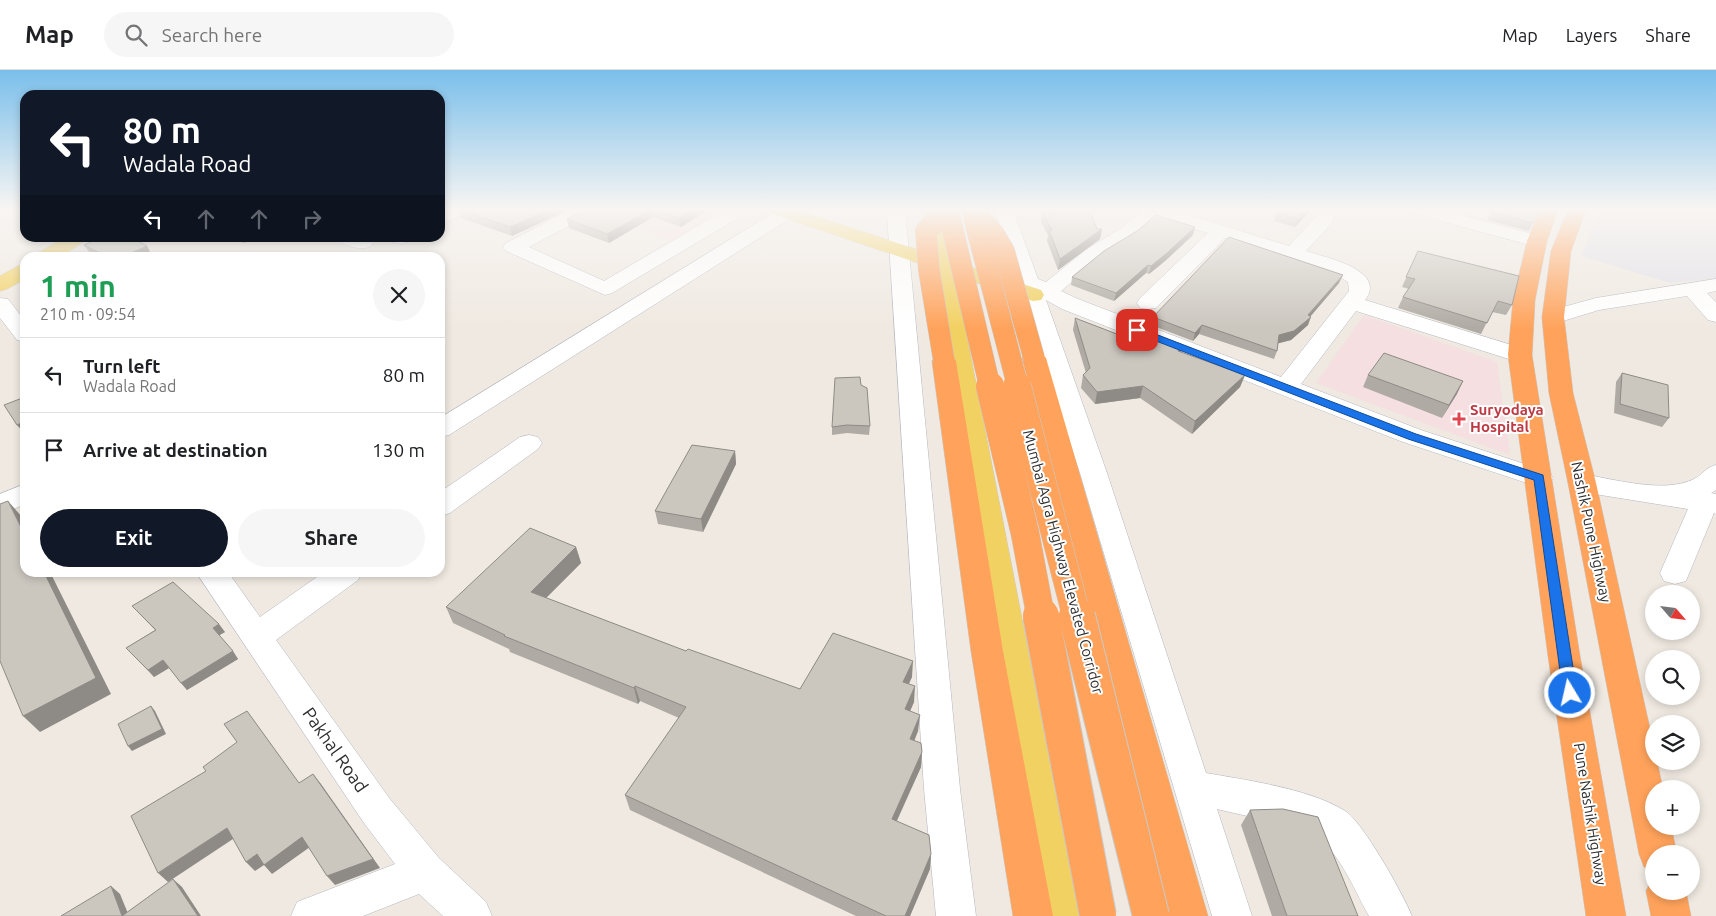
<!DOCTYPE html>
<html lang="en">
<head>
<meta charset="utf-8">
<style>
  :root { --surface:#fff; --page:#f6f6f6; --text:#202124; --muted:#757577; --line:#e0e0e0; --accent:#111827 }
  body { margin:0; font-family:Ubuntu,sans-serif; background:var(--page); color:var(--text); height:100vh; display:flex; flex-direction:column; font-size:19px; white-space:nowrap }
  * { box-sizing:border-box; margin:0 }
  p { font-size:16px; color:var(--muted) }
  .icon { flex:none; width:28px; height:28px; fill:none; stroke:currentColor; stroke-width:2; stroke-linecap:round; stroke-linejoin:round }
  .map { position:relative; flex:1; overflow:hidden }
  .panel { position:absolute; left:20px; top:182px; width:425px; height:325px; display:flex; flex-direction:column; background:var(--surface); border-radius:15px; box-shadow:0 2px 8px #0003 }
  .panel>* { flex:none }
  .top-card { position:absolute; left:20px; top:20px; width:425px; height:152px; border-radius:15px; box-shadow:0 2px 8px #0003; background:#111827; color:#fff; overflow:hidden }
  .needle { width:32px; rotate:118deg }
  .buttons { position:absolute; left:1645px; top:515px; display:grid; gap:10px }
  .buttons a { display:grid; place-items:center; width:55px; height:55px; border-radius:50%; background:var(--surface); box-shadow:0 2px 8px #0003; font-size:25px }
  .pin { position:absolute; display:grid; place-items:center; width:42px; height:42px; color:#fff; margin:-21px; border-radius:10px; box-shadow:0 2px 8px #0006 }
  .me { position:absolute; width:55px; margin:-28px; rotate:351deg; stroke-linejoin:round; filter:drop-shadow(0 0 4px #0008) }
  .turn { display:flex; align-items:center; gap:18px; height:105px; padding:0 20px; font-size:22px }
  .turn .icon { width:65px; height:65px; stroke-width:2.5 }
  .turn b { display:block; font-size:35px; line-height:42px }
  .lanes { display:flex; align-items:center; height:48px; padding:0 20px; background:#0003; justify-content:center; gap:25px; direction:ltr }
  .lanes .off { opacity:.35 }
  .round { display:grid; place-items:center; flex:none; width:52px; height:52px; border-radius:26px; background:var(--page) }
  .headline { display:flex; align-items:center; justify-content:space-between; height:85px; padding:0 20px }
  h1 { font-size:30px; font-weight:600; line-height:38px; color:#1e9e55 }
  .button { display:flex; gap:10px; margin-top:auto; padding:10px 20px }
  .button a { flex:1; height:58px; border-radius:30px; background:var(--accent); color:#fff; font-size:20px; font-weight:600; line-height:58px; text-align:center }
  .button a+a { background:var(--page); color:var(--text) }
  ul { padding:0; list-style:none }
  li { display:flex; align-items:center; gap:15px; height:75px; padding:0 20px; border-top:1px solid var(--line) }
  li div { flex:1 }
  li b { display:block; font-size:19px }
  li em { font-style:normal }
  header { display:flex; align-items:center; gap:30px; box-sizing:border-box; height:70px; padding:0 25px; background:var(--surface); border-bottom:1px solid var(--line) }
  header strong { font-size:24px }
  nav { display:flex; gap:28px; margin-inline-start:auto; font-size:18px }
  .search { width:350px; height:45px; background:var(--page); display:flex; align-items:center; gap:12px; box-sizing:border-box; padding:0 18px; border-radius:28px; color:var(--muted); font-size:19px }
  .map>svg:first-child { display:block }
  .industrial { fill:#e3e1e8 }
  .medical { fill:#f5dfe0 }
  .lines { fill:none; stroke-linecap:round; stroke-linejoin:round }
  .minor-casing { stroke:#b4b7c1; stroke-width:1 }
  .major-casing { stroke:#c9c9c9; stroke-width:1 }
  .highway-casing { stroke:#c9c9c9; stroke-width:1 }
  .minor { fill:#fff; fill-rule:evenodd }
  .major { fill:#f2d163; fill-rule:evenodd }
  .highway { fill:#ffa35c; fill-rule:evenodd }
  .highway-bridge-far2-casing { stroke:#c9c9c9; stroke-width:22; stroke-linecap:butt }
  .highway-bridge-far1-casing { stroke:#c9c9c9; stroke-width:29; stroke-linecap:butt }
  .highway-bridge-casing { stroke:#c9c9c9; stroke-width:38; stroke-linecap:butt }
  .highway-bridge-far2 { stroke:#ffa35c; stroke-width:21 }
  .highway-bridge-far1 { stroke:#ffa35c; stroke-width:28 }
  .highway-bridge { stroke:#ffa35c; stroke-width:36 }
  .wall { fill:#afaba4 }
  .shaded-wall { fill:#8e8b86 }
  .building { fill:#cbc7bf; stroke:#8e8b86 }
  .route { fill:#1a73e8; stroke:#114b97 }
  .health-dot { fill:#e0444e; stroke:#fff; stroke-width:2 }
  .labels { text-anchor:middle; stroke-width:4; stroke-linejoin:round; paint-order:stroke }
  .health-label { font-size:15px; font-weight:bold; fill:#be3a42; stroke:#fff; text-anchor:start }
  .street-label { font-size:15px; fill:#2e2e2e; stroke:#fff }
  .near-street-label { font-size:18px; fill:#2e2e2e; stroke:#fff }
</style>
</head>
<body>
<header>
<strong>Map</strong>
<div class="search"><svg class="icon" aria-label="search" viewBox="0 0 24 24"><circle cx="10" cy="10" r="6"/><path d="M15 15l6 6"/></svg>Search here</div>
<nav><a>Map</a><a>Layers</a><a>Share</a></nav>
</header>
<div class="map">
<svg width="1716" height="846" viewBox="0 0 1716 846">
  <rect width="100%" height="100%" fill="#efe9e1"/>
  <path class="industrial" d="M 1600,140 L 1716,140 L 1716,208 L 1670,213 L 1581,186 Z"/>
  <g class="medical">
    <path d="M 603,140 L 725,140 L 671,171 L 598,142 Z"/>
    <path d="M 1364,245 L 1497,292 L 1510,385 L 1316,313 Z"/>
  </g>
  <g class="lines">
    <g class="minor-casing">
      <g id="minor">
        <path d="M 442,140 L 465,140 L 463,144 L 440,154 L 440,141 Z"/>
        <path d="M 571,140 L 593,140 L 591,144 L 529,177 L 604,211 L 725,140 L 747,140 L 745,144 L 612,223 L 605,225 L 506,181 L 503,177 L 506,173 Z"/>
        <path d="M 778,140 L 795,140 L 796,142 L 794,146 L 449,365 L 440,367 L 440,348 Z"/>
        <path d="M 887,140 L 905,140 L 960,719 L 976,846 L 936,846 L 924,719 Z"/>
        <path d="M 995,140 L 1013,140 L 1038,209 L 1046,212 L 1087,179 L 1120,159 L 1143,140 L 1173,140 L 1289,176 L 1318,145 L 1325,143 L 1332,145 L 1334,149 L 1332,153 L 1306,181 C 1324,187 1388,200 1365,230 L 1528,280 L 1532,285 L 1528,290 L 1520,292 L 1512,290 L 1356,241 L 1301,314 L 1421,360 L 1549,402 L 1553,408 L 1549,414 L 1539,417 L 1403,372 L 1062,239 L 1046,230 L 1107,403 L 1206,703 C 1246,710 1311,719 1345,741 C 1363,752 1403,824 1412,846 L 1369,846 C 1352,816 1338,777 1307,760 L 1217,739 L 1252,846 L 1212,846 L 1080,403 ZM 1156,148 L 1208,163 L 1140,228 L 1137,233 L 1140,238 L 1148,239 L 1156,238 L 1225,168 L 1334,203 L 1348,212 L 1349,221 L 1281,307 L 1078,229 L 1061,221 L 1101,187 L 1134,167 Z"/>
        <path d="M 1414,140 L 1443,140 L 1544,167 L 1547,171 L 1544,175 L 1537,177 L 1416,144 Z"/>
        <path d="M 337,168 L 366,168 L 370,169 L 373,173 L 370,177 C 360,180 343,177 337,168 Z"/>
        <path d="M 389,168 L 411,168 L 408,172 L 401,174 L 392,172 Z"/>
        <path d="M 1716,209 L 1716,221 L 1707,223 L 1716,232 L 1716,252 L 1708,250 L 1687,226 L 1599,240 L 1553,254 L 1545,252 L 1542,247 L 1545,242 L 1596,228 Z"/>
        <path d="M 0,228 L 8,229 L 25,251 L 25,272 L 17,270 L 0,248 Z"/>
        <path d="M 529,365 L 538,367 L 542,373 L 538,379 L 450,443 L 440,446 L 440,422 L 520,367 Z"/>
        <path d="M 1716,395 L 1716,420 L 1711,423 L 1716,424 L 1716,444 L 1714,443 L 1686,511 L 1675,514 L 1664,511 L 1660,503 L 1688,439 L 1582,422 L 1572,419 L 1568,413 L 1572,407 L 1582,404 C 1614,409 1664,424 1694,409 C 1703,405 1704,398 1716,395 Z"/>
        <path d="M 25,414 L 25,434 L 0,445 L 0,424 Z"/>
        <path d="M 196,502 L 228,502 L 260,547 L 324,502 L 362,502 L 358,510 L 276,570 L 390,729 L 439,788 L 486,832 L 492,846 L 443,846 L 419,824 L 363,846 L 291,846 L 297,832 L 395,794 L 364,753 Z"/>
      </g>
    </g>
    <g class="major-casing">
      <g id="major">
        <path d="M 771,140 L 797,140 L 931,184 L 924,140 L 942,140 L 952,191 L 1041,220 L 1044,225 L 1041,230 L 1033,231 L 955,206 L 1080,846 L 1040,846 L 933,198 L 773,144 Z"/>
        <path d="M 63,168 L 86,168 L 83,172 L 59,188 L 34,188 L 37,184 Z"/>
        <path d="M 25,194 L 25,209 L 7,219 L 0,221 L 0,206 L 18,196 Z"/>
      </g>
    </g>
    <g class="highway-casing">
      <g id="highway">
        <path d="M 1540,140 L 1558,140 L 1547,171 L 1535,230 L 1532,285 L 1580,586 L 1626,846 L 1586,846 L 1548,586 L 1508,285 L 1513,230 L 1527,171 Z"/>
        <path d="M 1568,140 L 1586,140 L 1571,181 L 1564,247 L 1573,323 L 1596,413 L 1654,677 L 1654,691 L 1657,691 L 1663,719 L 1654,719 L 1654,756 L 1671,756 L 1677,784 L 1654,784 L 1654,801 L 1644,797 L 1639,784 L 1568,413 L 1549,323 L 1542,247 L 1551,181 Z"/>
        <path d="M 1034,281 L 1042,283 L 1046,288 L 1208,846 L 1168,846 L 1022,288 L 1026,283 Z"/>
        <path d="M 944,284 L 952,286 L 956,291 L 1003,581 L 1053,846 L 1013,846 L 971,581 L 932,291 L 936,286 Z"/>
        <path d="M 1654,806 L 1654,821 L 1686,821 L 1691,846 L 1651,846 L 1646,821 Z"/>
      </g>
    </g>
    <use href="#minor" class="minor"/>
    <use href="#major" class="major"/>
    <use href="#highway" class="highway"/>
    <g class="highway-bridge-far2-casing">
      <g id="highway-bridge-far2">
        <path d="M 948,140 L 990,317"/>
        <path d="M 972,140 L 1018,317"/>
        <path d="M 977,145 L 994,164 L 1004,181 L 1034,288"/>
        <path d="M 944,291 L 929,200 L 926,161 L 947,140"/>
      </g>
    </g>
    <g class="highway-bridge-far1-casing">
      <g id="highway-bridge-far1">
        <path d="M 990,316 L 1025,463 L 1041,548"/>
        <path d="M 1017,316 L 1077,548"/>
      </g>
    </g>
    <g class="highway-bridge-casing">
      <g id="highway-bridge">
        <path d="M 1041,546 L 1098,846"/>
        <path d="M 1077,546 L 1151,846"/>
      </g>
    </g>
    <use href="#highway-bridge-far2" class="highway-bridge-far2"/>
    <use href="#highway-bridge-far1" class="highway-bridge-far1"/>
    <use href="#highway-bridge" class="highway-bridge"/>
  </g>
  <g class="wall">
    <path d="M 459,140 L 568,140 L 512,166 L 461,148 Z"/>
    <path d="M 584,140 L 708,140 L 681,157 L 653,147 L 609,173 L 569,158 L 567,149 Z"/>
    <path d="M 1046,140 L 1083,140 L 1097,159 L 1102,159 L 1100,169 L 1058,200 L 1047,171 L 1048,165 L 1041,152 L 1042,142 L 1047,142 Z"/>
    <path d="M 1311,140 L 1295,157 L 1274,151 L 1276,143 Z"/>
    <path d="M 1492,140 L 1533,153 L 1529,161 L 1487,150 Z"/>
    <path d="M 1193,165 L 1165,191 L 1149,204 L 1146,203 L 1114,231 L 1071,215 L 1072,207 Z"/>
    <path d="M 233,168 L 257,168 L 244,173 Z"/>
    <path d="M 84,175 L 147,176 L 151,184 L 143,188 L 99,188 L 89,182 Z"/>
    <path d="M 1418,181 L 1512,235 L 1506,245 L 1492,242 L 1481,264 L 1398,238 L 1403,227 L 1409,219 L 1402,217 Z"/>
    <path d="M 1339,213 L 1310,247 L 1308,255 L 1291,270 L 1278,273 L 1277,281 L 1274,289 L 1199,264 L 1193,271 L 1151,255 L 1153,247 Z"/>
    <path d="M 1075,248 L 1122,266 L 1183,275 L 1181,282 L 1245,305 L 1240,317 L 1192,364 L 1140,328 L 1095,334 L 1081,318 L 1083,305 L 1086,303 L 1073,260 Z"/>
    <path d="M 1622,303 L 1669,348 L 1662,357 L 1614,343 L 1616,312 Z"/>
    <path d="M 1368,305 L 1463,311 L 1442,348 L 1363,317 Z"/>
    <path d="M 861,315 L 870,356 L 869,365 L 847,363 L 832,365 L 832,357 Z"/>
    <path d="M 735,381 L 736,394 L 703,462 L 658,454 L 655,441 Z"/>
    <path d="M 576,477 L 581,493 L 546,528 L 686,581 L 800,619 L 912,607 L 909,614 L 914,632 L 910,641 L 918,661 L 914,671 L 922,682 L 921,697 L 897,751 L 931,784 L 930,799 L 910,846 L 856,846 L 630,740 L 625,725 L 679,648 L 640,631 L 638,634 L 510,582 L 509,579 L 453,553 L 446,537 Z"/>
    <path d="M 132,536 L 225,562 L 219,565 L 238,589 L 187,620 L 169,598 L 154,607 L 126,578 L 155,560 Z"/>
    <path d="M 1250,740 L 1358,846 L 1272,846 L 1241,755 Z"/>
  </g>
  <g class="shaded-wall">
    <path d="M 547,140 L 568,140 L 512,166 L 510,157 Z"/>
    <path d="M 650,140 L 652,140 L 653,147 L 609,173 L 607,164 Z"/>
    <path d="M 693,140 L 708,140 L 681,157 L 679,148 Z"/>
    <path d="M 1306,140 L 1311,140 L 1295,157 L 1298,149 Z"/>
    <path d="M 1195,157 L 1193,165 L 1165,191 L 1149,204 L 1151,196 Z"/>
    <path d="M 1102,159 L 1100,169 L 1058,200 L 1060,189 Z"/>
    <path d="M 241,168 L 257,168 L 244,173 Z"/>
    <path d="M 147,176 L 151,184 L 143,188 L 120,188 Z"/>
    <path d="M 1148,195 L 1146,203 L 1114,231 L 1116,223 Z"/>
    <path d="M 1343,205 L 1339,213 L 1308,249 L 1311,247 L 1308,255 L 1291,270 L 1276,274 L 1279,265 L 1308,245 Z"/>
    <path d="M 1202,255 L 1199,264 L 1193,271 L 1195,263 Z"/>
    <path d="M 1183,275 L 1180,287 L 1178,281 Z"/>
    <path d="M 1245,305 L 1240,317 L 1192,364 L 1195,351 Z"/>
    <path d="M 1463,311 L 1457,324 L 1442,348 L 1449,335 Z"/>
    <path d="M 1143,316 L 1140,328 L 1095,334 L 1097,322 Z"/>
    <path d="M 25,351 L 25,363 L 24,363 L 17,355 Z"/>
    <path d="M 735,381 L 736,394 L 703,462 L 701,449 Z"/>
    <path d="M 8,431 L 22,447 L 25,453 L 25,465 Z"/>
    <path d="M 576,477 L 581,493 L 536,538 L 531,522 Z"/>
    <path d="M 44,502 L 50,502 L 111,624 L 40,662 L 23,646 Z"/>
    <path d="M 219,554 L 225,562 L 218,566 L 213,558 Z"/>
    <path d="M 233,581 L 238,589 L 187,620 L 181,613 Z"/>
    <path d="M 163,590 L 169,598 L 154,607 L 148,600 Z"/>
    <path d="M 913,591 L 912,607 L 902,627 L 903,612 Z"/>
    <path d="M 635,616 L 640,631 L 638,634 L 634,618 Z"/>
    <path d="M 915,616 L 914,632 L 904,655 L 905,639 Z"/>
    <path d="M 151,636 L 155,641 L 166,664 L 132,681 L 128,676 Z"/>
    <path d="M 247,641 L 254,651 L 306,723 L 299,713 Z"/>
    <path d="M 920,645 L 918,661 L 909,684 L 910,669 Z"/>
    <path d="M 922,682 L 921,697 L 891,763 L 892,749 Z"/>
    <path d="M 313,704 L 321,714 L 380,798 L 335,815 L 327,806 Z"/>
    <path d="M 227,758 L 236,767 L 168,812 L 158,803 Z"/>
    <path d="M 302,767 L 310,777 L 272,804 L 264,795 L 255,801 L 246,792 L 257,784 Z"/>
    <path d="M 931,784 L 930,799 L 910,846 L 905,846 Z"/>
    <path d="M 173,809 L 182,817 L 201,846 L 198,846 Z"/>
    <path d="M 111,816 L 120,824 L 129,846 L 122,846 Z"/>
  </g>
  <g class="building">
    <path d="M 461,140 L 547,140 L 510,157 Z"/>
    <path d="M 584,140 L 650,140 L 607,164 L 567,149 Z"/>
    <path d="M 655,140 L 693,140 L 679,148 Z"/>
    <path d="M 1051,140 L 1083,140 L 1084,141 L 1090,141 L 1097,159 L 1102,159 L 1060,189 L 1049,160 L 1052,160 L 1042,142 L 1051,142 Z"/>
    <path d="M 1279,140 L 1306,140 L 1298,149 L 1276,143 Z"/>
    <path d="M 1492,140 L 1539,140 L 1533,153 L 1491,142 Z"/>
    <path d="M 1156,145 L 1195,157 L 1167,183 L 1151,196 L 1148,195 L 1116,223 L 1072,207 L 1104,181 L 1137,161 Z"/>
    <path d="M 1229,167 L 1343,205 L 1308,245 L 1311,247 L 1294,261 L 1279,265 L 1277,281 L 1202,255 L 1195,263 L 1153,247 Z"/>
    <path d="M 100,168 L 132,168 L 147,176 L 120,188 L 109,188 L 84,175 Z"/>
    <path d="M 1418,181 L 1519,206 L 1512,235 L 1498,231 L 1487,253 L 1403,227 L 1415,209 L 1406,207 Z"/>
    <path d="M 1075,248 L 1122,266 L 1130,257 L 1138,260 L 1139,258 L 1183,275 L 1178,281 L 1245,305 L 1195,351 L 1143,316 L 1097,322 L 1083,305 L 1090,298 Z"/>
    <path d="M 1384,283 L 1463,311 L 1449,335 L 1368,305 Z"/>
    <path d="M 1622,303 L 1668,315 L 1669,348 L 1620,334 Z"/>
    <path d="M 860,307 L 861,315 L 867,318 L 870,356 L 847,355 L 832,357 L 835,308 Z"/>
    <path d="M 25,327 L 25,351 L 17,355 L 4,335 Z"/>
    <path d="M 692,375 L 735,381 L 701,449 L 655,441 Z"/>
    <path d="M 8,431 L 25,465 L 25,502 L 44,502 L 96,608 L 23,646 L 0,591 L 0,434 Z"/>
    <path d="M 530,458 L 576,477 L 531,522 L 686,581 L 688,579 L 800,619 L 833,563 L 913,591 L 903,612 L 915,616 L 905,639 L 920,645 L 910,669 L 921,673 L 922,682 L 892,749 L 929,765 L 931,784 L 905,846 L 886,846 L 625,725 L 686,637 L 635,616 L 634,618 L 504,566 L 505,565 L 446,537 Z"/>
    <path d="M 173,512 L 219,554 L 213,558 L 233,581 L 181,613 L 163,590 L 148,600 L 126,578 L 156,560 L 132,536 Z"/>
    <path d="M 151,636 L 162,659 L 128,676 L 118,654 Z"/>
    <path d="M 247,641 L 299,713 L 313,704 L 373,789 L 327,806 L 302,767 L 264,795 L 257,784 L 246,792 L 227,758 L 158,803 L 131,746 L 206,701 L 203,697 L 237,672 L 224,654 Z"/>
    <path d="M 1283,739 L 1318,747 L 1358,846 L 1287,846 L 1250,740 Z"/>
    <path d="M 173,809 L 198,846 L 61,846 L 111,816 L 122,846 Z"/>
  </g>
  <linearGradient id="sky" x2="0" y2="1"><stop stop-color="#7abfeb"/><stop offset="0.54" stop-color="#f8f5f2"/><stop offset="1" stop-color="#f8f5f2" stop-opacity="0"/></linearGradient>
  <rect width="1716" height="258" fill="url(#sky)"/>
  <path class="route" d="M 1137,257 L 1416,364 L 1543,405 L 1577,623 L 1575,627 L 1570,629 L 1565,627 L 1563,623 L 1534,410 L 1408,369 L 1133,262 L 1132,260 Z"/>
  <path class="health-dot" d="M1456.5 341.5h5v5h5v5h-5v5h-5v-5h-5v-5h5z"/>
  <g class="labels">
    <g class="health-label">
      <text x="1470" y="345">Suryodaya<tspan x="1470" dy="17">Hospital</tspan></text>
    </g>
    <g class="street-label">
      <text transform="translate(1591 462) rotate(78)" y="5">Nashik Pune Highway</text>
      <text transform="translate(1063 492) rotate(75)" y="5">Mumbai Agra Highway Elevated Corridor</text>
      <text transform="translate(1590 744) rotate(81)" y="5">Pune Nashik Highway</text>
    </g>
    <g class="near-street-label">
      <text transform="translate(335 680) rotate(55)" y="6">Pakhal Road</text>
    </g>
  </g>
</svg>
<div class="buttons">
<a><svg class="needle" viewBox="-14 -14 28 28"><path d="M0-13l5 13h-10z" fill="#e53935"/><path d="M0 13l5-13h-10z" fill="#757577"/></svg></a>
<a><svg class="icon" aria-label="search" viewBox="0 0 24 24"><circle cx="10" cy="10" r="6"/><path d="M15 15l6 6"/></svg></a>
<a><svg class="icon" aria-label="layers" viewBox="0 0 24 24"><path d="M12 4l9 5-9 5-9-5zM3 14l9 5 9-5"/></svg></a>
<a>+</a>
<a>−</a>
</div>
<div class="pin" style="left:1137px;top:260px;background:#d93025"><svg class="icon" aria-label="arrive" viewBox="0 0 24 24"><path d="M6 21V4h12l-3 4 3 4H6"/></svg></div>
<svg class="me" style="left:1570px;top:623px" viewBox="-20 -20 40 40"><circle r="17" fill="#1a73e8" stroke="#fff" stroke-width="3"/><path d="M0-11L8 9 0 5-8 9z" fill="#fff"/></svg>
<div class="top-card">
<div class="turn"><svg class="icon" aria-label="left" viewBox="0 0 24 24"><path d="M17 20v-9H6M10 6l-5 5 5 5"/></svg><div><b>80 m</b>Wadala Road</div></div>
<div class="lanes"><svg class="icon" aria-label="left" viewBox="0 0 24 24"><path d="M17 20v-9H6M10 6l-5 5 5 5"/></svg><svg class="icon off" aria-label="ahead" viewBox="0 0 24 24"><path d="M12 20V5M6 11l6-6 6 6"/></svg><svg class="icon off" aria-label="ahead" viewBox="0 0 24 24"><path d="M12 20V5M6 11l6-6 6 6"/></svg><svg class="icon off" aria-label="right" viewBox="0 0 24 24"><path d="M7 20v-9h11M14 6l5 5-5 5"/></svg></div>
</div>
<section class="panel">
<div class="headline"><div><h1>1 min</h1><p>210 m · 09:54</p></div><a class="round"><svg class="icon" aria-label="close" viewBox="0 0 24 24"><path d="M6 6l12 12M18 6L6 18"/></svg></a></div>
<ul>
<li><svg class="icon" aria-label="left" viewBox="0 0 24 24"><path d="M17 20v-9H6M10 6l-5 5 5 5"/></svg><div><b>Turn left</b><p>Wadala Road</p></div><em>80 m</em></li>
<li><svg class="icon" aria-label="arrive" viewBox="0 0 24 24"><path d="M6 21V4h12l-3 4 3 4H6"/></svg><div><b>Arrive at destination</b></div><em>130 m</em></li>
</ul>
<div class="button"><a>Exit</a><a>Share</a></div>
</section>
</div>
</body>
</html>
